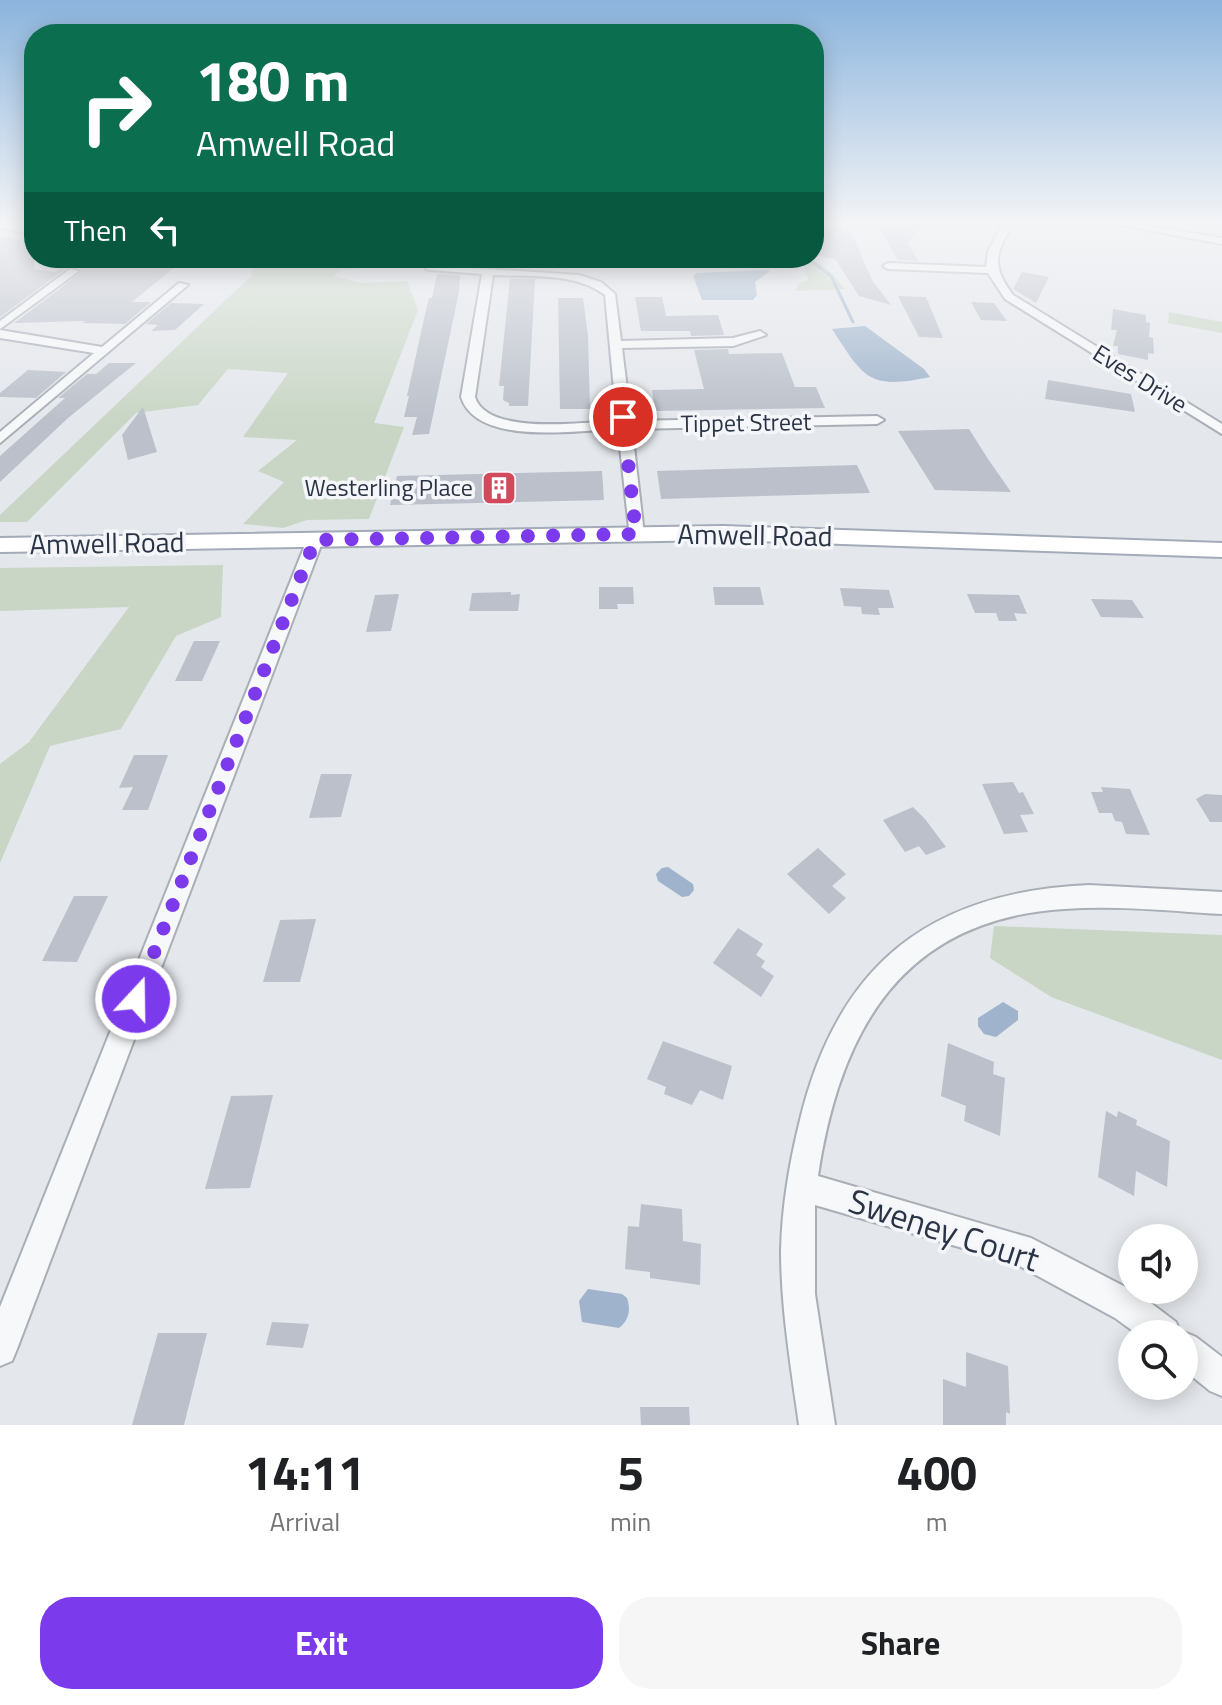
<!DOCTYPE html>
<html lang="en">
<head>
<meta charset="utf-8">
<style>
  :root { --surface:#fff; --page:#f6f6f6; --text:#202124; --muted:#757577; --accent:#7c3aed }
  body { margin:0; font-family:"Titillium Web",sans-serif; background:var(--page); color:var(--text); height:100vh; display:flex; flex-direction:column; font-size:30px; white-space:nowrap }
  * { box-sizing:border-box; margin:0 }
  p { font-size:26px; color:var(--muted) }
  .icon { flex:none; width:44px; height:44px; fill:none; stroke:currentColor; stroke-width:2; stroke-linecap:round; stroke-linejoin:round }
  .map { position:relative; height:1425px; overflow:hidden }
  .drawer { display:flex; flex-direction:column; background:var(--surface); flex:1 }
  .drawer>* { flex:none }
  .top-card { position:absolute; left:24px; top:24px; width:800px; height:244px; border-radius:32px; box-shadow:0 4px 20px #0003; background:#0b6e4f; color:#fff; overflow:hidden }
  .buttons { position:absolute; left:1118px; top:1224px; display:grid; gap:16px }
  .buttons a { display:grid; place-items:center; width:80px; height:80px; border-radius:50%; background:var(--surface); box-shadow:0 4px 20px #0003; font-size:40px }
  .pin { position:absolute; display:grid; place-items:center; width:68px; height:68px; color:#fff; margin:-34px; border:4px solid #fff; border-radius:50%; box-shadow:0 2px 8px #0007 }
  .me { position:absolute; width:88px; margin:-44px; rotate:21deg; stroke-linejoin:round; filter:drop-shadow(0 0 6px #0008) }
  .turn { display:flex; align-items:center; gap:28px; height:168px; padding:0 40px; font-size:36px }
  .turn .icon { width:104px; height:104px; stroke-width:2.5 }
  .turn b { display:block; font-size:56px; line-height:68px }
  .then { display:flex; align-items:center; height:76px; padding:0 40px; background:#0003; gap:16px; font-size:30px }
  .eta { display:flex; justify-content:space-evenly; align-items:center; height:136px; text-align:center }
  .eta b { font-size:48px; font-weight:700; line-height:56px }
  .action { display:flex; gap:16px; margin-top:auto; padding:16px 40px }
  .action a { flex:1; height:92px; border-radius:32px; background:var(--accent); color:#fff; font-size:32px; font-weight:700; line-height:92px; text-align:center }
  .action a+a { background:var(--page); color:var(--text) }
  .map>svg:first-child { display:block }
  .green { fill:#c9d6c5 }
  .water { fill:#9fb4cc }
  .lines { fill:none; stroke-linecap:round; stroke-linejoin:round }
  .stream { stroke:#9fb4cc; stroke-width:3 }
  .building { fill:#bbc0ca }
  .minor-casing { stroke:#a9aeb7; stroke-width:4 }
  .major-casing { stroke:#a3abb8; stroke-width:4 }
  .minor { fill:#f7f8fa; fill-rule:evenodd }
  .major { fill:#fff; fill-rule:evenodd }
  .route { stroke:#7c3aed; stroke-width:14; stroke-dasharray:0 25.2 }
  .labels { text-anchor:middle; stroke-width:7; stroke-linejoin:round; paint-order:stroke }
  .far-street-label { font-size:24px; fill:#2b3445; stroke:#f4f6f9 }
  .far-poi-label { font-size:24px; fill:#2b3445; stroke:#f4f6f9; text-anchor:end }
  .street-label { font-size:28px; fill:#2b3445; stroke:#f4f6f9 }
  .near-street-label { font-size:34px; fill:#2b3445; stroke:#f4f6f9 }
</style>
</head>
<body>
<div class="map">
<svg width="1222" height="1425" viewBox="0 0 1222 1425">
  <rect width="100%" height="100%" fill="#e4e7ec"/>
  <g class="green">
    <path d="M 244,258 L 417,258 L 339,271 L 334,276 L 361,283 L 407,281 L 418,310 L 374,423 L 404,427 L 369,519 L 307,520 L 283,528 L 243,524 L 284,482 L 258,471 L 297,440 L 243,437 L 288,373 L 228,369 L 198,405 L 136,413 L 27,522 L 0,522 L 0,515 L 252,275 L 254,260 Z"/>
    <path d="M 793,258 C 820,258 829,269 845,289 L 796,291 L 798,284 L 808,280 L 802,260 Z"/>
    <path d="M 1169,312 L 1222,322 L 1222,333 L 1168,323 Z"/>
    <path d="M 223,565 L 221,617 L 176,636 L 121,729 L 50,746 L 0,863 L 0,764 L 29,742 L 129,607 L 0,611 L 0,568 Z"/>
    <path d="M 994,926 L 1222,935 L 1222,1060 L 1051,997 L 990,958 Z"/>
  </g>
  <g class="water">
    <path d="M 764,270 L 770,271 L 755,282 L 757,295 L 753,300 L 702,300 L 693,276 L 697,273 Z"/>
    <path d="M 865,326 L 924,369 L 930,377 C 868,390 864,378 832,329 Z"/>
    <path d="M 668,867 L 693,884 L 694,890 L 689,896 L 682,897 L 658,881 L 656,874 L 662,868 Z"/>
    <path d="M 1003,1002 L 1018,1011 L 1018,1020 L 996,1037 L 984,1034 L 978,1026 L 978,1018 Z"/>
    <path d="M 588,1289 L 622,1294 L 627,1298 C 631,1310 629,1320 619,1328 L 582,1322 L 579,1301 Z"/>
  </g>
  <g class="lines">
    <path class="stream" d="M 807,258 L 831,276 L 853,322"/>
  </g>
  <g class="building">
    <path d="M 876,221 L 925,221 L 908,243 L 918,261 L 898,260 Z"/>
    <path d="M 814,226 L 850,230 L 872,280 L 891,305 L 859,296 L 835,259 L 814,255 Z"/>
    <path d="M 0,236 L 34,243 L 34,269 L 55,272 L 76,258 L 182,261 L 132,302 L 151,302 L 125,324 L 82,323 L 85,321 L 14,323 L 82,272 L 80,268 L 68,267 L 0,317 Z"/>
    <path d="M 1022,272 L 1049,277 L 1036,303 L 1013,289 Z"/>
    <path d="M 437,274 L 460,275 L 459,292 L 429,434 L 412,435 L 417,417 L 404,417 L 409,396 L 407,396 L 426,310 L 429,298 L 432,298 Z"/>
    <path d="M 510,279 L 535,279 L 528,406 L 509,406 L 509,403 L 503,400 L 504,386 L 499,386 Z"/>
    <path d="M 898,296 L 926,297 L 943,338 L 919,337 Z"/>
    <path d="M 635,297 L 662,297 L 666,316 L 718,315 L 724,335 L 691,336 L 690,331 L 641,331 Z"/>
    <path d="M 558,298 L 583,298 L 588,336 L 590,409 L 560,409 Z"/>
    <path d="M 971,302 L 994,303 L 1007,321 L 981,320 Z"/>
    <path d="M 171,303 L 204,304 L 175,330 L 151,331 L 158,325 L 146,324 Z"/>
    <path d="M 1113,309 L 1146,315 L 1146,322 L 1150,323 L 1149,337 L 1153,338 L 1154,354 L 1148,353 L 1148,360 L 1118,354 L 1118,346 L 1113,346 L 1117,330 L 1111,330 Z"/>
    <path d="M 728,349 L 729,354 L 782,353 L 795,387 L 816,387 L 825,408 L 655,411 L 652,390 L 704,389 L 694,350 Z"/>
    <path d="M 109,363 L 136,363 L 68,418 L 0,482 L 0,456 L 65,398 L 58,398 L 87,374 L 96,374 Z"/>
    <path d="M 28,370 L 66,372 L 36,398 L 0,397 L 0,393 Z"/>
    <path d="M 1048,380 L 1131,394 L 1135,412 L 1045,399 Z"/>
    <path d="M 143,407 L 157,452 L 128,460 L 122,435 Z"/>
    <path d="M 969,429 L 988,459 L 1011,492 L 935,490 L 898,431 Z"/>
    <path d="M 857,465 L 870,493 L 661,499 L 657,471 Z"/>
    <path d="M 602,471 L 604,500 L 390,505 L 397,476 Z"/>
    <path d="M 599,587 L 633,587 L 634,604 L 617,604 L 618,609 L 599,609 Z"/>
    <path d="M 713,587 L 760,587 L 764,605 L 715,605 Z"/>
    <path d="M 840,588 L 889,590 L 894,608 L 878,608 L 880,615 L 862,614 L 861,607 L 844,606 Z"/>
    <path d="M 511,592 L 511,595 L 520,594 L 518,611 L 469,611 L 472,593 Z"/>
    <path d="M 399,594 L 391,631 L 366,632 L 375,595 Z"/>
    <path d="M 967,594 L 1019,595 L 1027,614 L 1014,613 L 1017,621 L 999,621 L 996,613 L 975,613 Z"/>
    <path d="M 1091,599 L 1132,600 L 1144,618 L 1101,617 Z"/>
    <path d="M 194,641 L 220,641 L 202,681 L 175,681 Z"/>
    <path d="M 134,755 L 168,755 L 148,810 L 122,810 L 133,787 L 119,788 Z"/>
    <path d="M 321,774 L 352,774 L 341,817 L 309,818 Z"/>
    <path d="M 1013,782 L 1019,793 L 1023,792 L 1034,814 L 1020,815 L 1028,832 L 1004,834 L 982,784 Z"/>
    <path d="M 1101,787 L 1130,789 L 1150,835 L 1126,834 L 1122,822 L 1115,821 L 1112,813 L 1099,813 L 1091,792 L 1103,792 Z"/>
    <path d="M 1205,794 L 1222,795 L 1222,822 L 1210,822 L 1196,799 Z"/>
    <path d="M 913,807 L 925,819 L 946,847 L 926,855 L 919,846 L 905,852 L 883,820 Z"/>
    <path d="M 818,848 L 846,874 L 832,886 L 846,898 L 829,914 L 787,874 Z"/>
    <path d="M 74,896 L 108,896 L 77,962 L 42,961 Z"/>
    <path d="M 316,919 L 300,982 L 263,982 L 280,920 Z"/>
    <path d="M 738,928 L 763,944 L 756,955 L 765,961 L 761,967 L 774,976 L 761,997 L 713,963 Z"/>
    <path d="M 663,1041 L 732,1066 L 723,1100 L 700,1090 L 692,1105 L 664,1094 L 666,1087 L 647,1079 Z"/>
    <path d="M 948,1043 L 994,1062 L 993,1074 L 1005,1078 L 1000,1136 L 964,1121 L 966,1106 L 941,1096 Z"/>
    <path d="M 273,1095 L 250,1188 L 205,1189 L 231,1096 Z"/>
    <path d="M 1106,1111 L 1117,1117 L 1118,1111 L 1137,1120 L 1136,1125 L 1170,1141 L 1167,1187 L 1136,1171 L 1134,1196 L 1098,1177 Z"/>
    <path d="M 641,1204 L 682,1209 L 683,1241 L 701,1244 L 700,1285 L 650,1278 L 650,1272 L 625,1269 L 628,1226 L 639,1227 Z"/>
    <path d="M 272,1322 L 309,1324 L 303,1348 L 266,1345 Z"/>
    <path d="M 158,1333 L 207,1333 L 184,1425 L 132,1425 Z"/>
    <path d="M 966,1352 L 1008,1366 L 1010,1414 L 1006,1412 L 1006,1425 L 943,1425 L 943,1379 L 966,1387 Z"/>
    <path d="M 640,1407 L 689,1407 L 690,1425 L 641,1425 Z"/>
  </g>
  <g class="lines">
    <g class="minor-casing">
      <g id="minor">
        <path d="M 1004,221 L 1014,221 C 997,253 989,263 1013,295 L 1222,424 L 1222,434 L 1005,299 L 988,273 L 888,269 L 883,266 L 888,263 L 986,267 L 988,252 Z"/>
        <path d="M 1099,221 L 1120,221 L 1222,238 L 1222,244 Z"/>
        <path d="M 0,222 L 34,228 L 34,234 L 0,228 Z"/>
        <path d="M 426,265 L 579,275 L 601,282 L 615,294 L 621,341 L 733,338 L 760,331 L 766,335 L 733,346 L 622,348 L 631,421 L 877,416 L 884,420 L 877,424 L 632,429 L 644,534 L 636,539 L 630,538 L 618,429 C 577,430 477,447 461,397 L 482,274 L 430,270 L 426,269 ZM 493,275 C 529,277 575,272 605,295 L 617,421 C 583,422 487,436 475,397 Z"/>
        <path d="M 70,269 L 79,271 L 0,329 L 0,321 Z"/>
        <path d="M 179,283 L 188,285 L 0,443 L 0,432 L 94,353 L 0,338 L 0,330 L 102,347 Z"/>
        <path d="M 315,535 L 323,540 L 17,1349 L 12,1361 L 0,1366 L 0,1307 L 307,540 Z"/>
        <path d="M 1089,885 L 1222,892 L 1222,914 C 1170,911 1117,905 1064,909 C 903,919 840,1029 818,1176 L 1031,1238 L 1139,1294 L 1176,1322 L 1181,1334 L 1184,1332 L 1196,1337 L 1222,1357 L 1222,1396 L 1210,1391 L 1184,1370 L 1184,1334 L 1137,1334 L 1115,1318 L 1014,1263 L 815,1205 L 815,1294 L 835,1425 L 799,1425 C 791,1367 781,1309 781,1250 C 782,1208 789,1165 799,1124 C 836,966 928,892 1089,885 Z"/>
      </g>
    </g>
    <g class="major-casing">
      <path id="major" d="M 723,526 L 1222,543 L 1222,557 L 723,540 L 0,552 L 0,538 Z"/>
    </g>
    <use href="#minor" class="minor"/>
    <use href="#major" class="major"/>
  </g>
  <linearGradient id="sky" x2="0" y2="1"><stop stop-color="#8bb4dd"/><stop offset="0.53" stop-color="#f3f4f6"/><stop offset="1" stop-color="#f3f4f6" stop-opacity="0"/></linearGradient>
  <rect width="1222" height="420" fill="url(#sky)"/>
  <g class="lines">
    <path class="route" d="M 136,999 L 315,540 L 636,534 L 623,417"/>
  </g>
  <defs>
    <g id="building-square" transform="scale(1.8)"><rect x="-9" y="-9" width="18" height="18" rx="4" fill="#d1495b" stroke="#f4f6f9"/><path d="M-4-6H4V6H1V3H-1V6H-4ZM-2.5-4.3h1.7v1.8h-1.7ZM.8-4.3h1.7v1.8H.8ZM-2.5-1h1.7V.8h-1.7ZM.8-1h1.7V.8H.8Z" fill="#fff"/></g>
  </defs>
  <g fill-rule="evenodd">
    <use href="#building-square" x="499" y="488"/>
  </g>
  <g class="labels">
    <g class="far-street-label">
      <text transform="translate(1140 379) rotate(32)" y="8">Eves Drive</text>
      <text transform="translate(746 423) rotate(-1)" y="8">Tippet Street</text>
    </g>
    <g class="far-poi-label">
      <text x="473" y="496">Westerling Place</text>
    </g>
    <g class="street-label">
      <text transform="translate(755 535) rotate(1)" y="10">Amwell Road</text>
      <text transform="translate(107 543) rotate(-1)" y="10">Amwell Road</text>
    </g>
    <g class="near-street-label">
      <text transform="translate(944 1230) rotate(18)" y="12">Sweney Court</text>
    </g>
  </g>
</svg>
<div class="buttons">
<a><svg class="icon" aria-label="sound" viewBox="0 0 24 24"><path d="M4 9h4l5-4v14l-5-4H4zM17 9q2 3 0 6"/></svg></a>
<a><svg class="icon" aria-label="search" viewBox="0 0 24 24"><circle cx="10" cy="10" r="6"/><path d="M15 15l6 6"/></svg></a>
</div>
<div class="pin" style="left:623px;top:417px;background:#d93025"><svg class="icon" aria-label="arrive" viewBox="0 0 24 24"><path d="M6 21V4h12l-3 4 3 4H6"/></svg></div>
<svg class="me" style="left:136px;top:999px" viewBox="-20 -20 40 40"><circle r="17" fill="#7c3aed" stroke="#fff" stroke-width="3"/><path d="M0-11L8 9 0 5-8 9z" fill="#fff"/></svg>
<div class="top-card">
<div class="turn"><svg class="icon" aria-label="right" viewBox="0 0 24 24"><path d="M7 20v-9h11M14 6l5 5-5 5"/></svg><div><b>180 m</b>Amwell Road</div></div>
<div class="then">Then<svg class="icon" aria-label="left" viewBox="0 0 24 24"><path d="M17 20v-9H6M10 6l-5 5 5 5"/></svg></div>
</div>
</div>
<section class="drawer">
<div class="eta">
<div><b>14:11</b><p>Arrival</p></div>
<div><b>5</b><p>min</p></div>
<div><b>400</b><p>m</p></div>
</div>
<div class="action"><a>Exit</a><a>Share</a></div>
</section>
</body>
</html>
